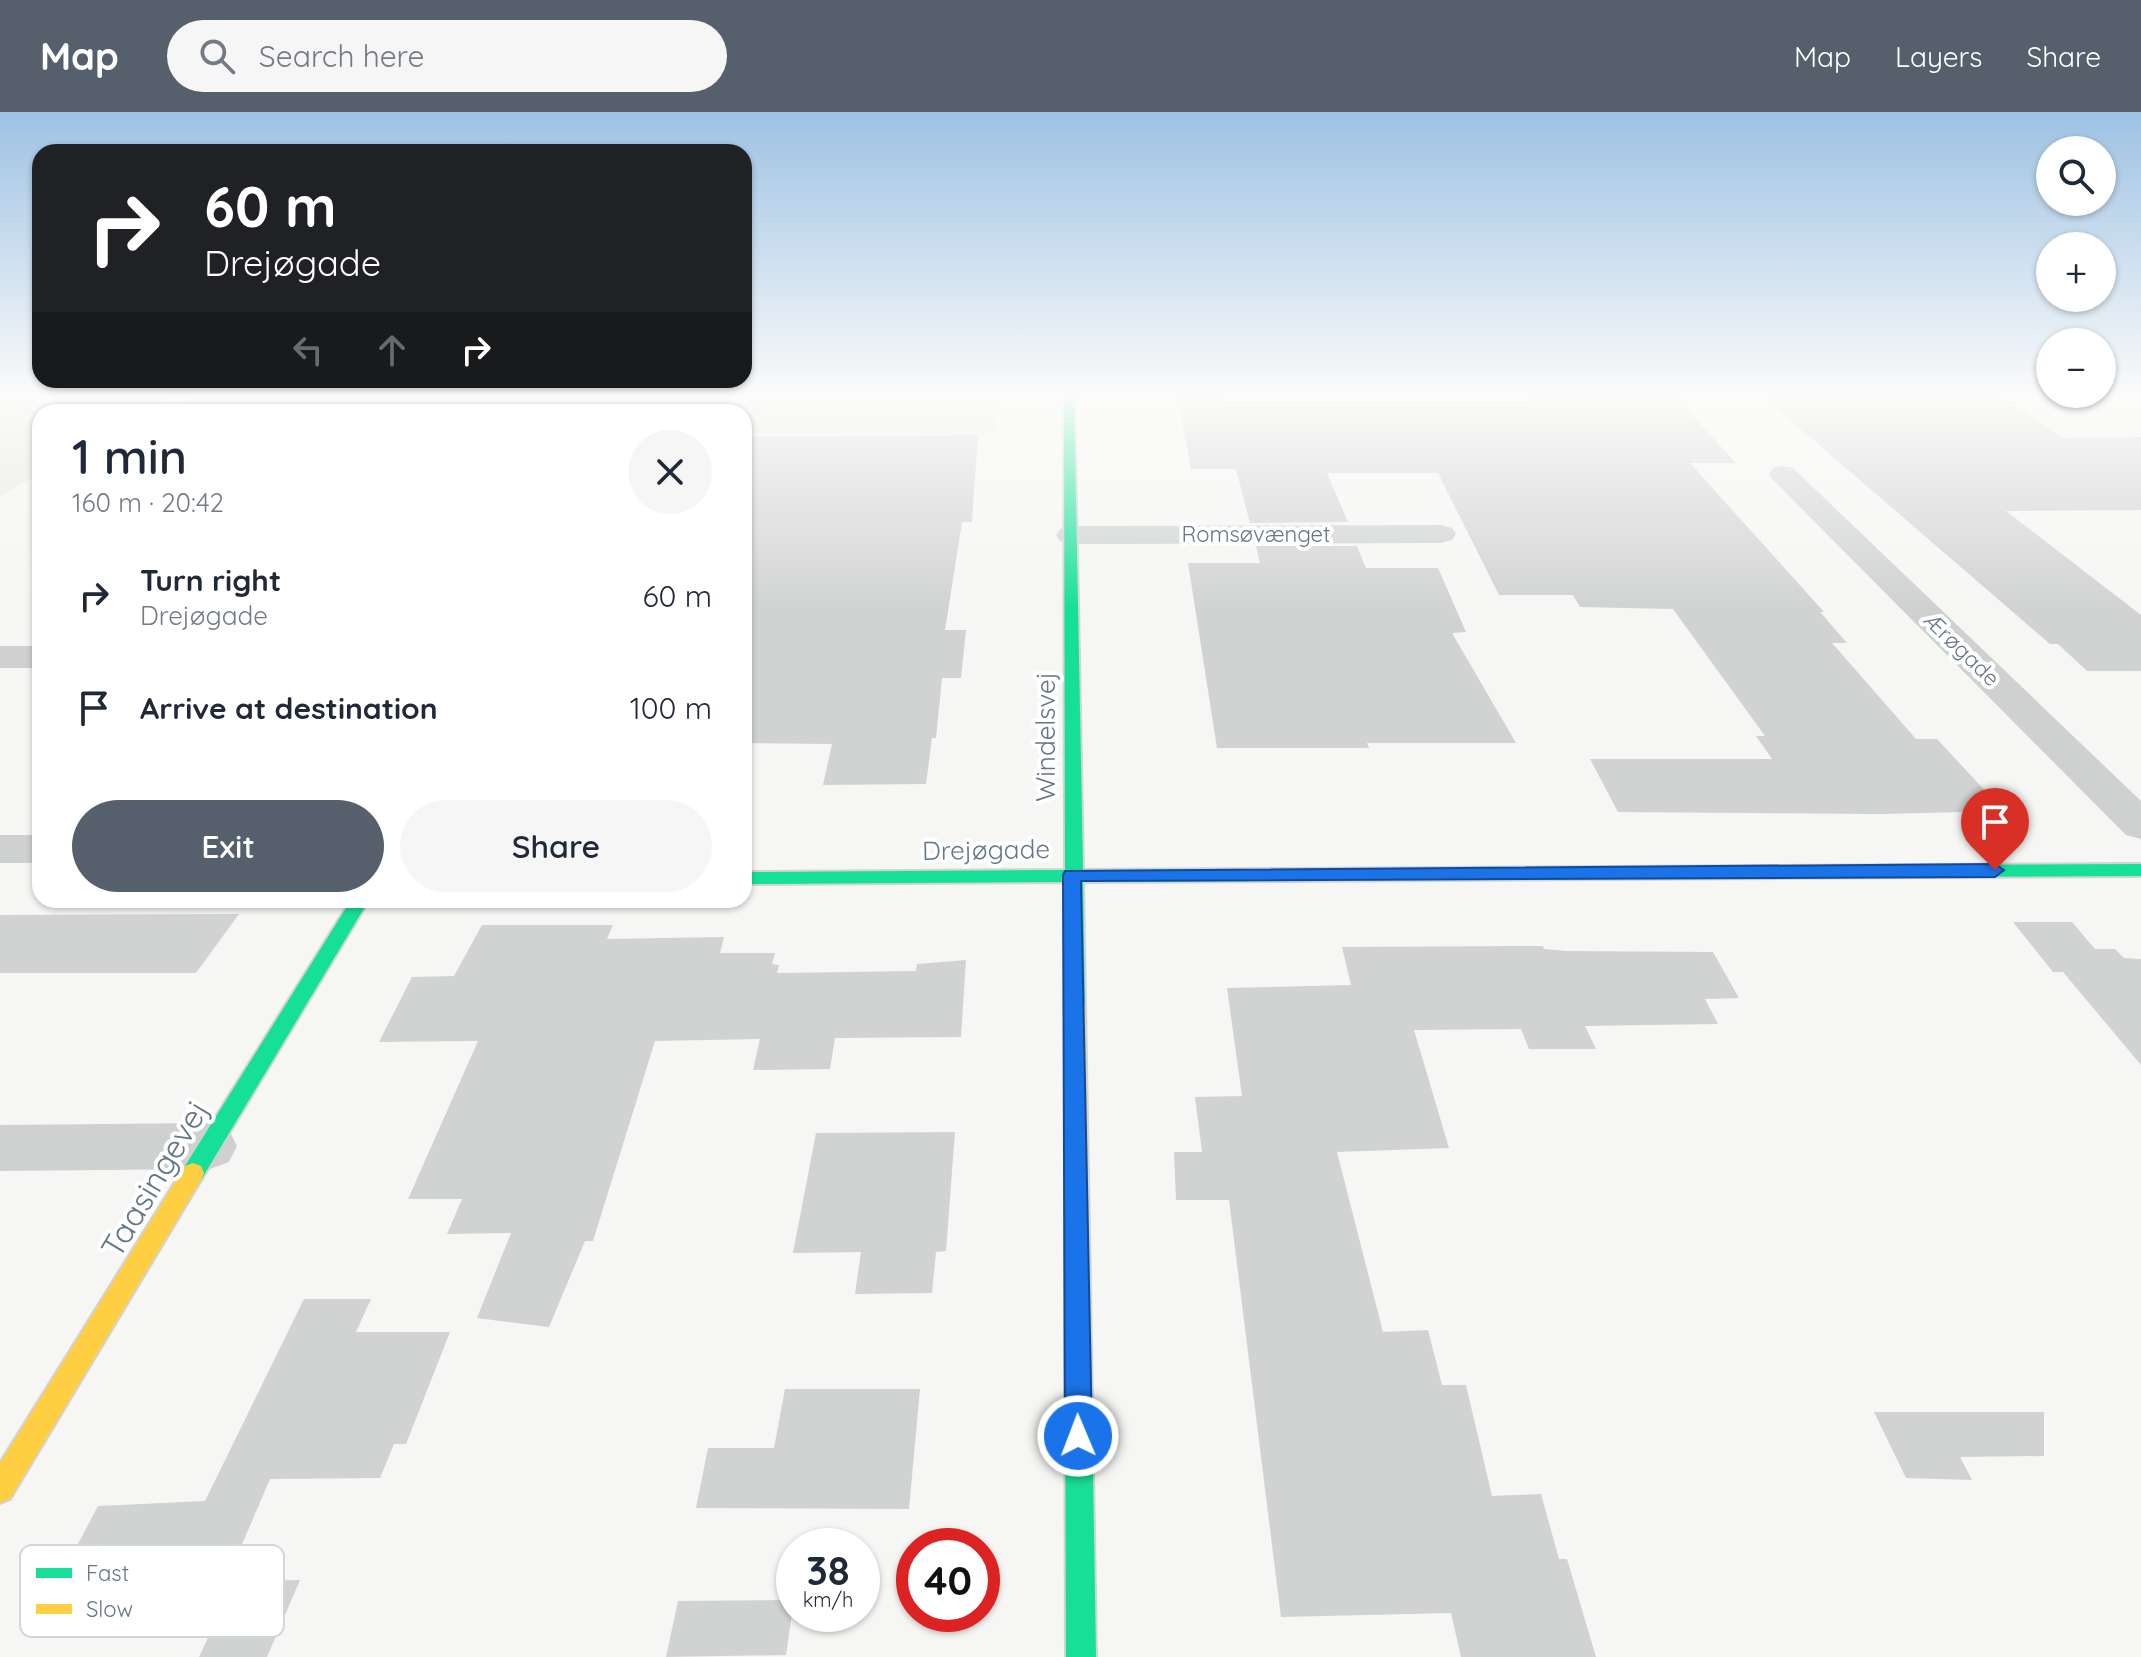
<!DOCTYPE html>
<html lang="en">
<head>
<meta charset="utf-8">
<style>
  :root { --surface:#fff; --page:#f6f6f7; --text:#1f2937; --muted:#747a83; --accent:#55606c }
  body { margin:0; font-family:Quicksand,sans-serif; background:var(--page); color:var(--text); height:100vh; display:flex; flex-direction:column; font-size:30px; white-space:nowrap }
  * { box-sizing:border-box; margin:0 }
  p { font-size:26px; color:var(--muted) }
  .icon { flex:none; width:44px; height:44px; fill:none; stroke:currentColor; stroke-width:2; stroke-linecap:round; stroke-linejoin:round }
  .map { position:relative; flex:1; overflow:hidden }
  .side { position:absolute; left:32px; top:292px; width:720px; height:504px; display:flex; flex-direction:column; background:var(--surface); border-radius:24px; box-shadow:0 2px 6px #0004 }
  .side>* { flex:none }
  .top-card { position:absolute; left:32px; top:32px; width:720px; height:244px; border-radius:24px; box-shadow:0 2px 6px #0004; background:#202124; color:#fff; overflow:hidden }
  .buttons { position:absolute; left:2036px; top:24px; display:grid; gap:16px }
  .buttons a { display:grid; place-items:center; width:80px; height:80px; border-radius:50%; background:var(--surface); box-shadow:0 2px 6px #0004; font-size:40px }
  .speed { position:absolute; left:776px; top:1416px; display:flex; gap:16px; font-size:40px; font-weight:700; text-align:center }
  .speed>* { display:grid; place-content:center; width:104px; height:104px; border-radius:50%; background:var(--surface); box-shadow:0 2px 6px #0004; line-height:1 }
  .speed small { font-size:20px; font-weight:400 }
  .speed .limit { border:12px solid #d22; background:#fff; color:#111 }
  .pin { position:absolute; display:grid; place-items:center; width:68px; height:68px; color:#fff; margin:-82px -34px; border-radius:50% 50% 50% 0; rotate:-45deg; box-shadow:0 0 8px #0007 }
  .pin .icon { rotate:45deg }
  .me { position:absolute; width:88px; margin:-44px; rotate:359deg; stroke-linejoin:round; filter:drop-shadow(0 0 6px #0008) }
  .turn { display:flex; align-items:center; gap:28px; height:168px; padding:0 40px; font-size:36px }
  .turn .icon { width:104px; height:104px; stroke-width:2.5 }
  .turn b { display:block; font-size:56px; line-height:68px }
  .lanes { display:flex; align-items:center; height:76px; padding:0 40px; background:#0003; justify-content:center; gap:40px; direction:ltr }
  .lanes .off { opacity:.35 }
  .round { display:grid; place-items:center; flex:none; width:84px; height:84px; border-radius:42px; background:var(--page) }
  .head { display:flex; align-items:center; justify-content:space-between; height:136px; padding:0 40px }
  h1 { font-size:48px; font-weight:600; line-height:60px }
  .action { display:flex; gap:16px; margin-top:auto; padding:16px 40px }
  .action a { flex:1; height:92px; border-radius:48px; background:var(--accent); color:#fff; font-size:32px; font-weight:600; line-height:92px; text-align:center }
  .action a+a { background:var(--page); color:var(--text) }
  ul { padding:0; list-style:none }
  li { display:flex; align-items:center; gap:24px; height:112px; padding:0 40px }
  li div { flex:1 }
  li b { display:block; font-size:30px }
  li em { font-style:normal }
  header { display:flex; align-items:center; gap:48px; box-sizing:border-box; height:112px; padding:0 40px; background:var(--accent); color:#fff }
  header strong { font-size:38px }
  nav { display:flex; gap:44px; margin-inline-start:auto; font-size:28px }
  .search { width:560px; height:72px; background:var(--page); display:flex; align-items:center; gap:20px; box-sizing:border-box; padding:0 28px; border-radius:44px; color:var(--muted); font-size:30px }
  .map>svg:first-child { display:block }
  .green { fill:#e6e9e2 }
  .building { fill:#d1d2d2 }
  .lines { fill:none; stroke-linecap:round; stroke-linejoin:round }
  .fast-casing { stroke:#d1d3d4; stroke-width:4 }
  .slow-casing { stroke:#d1d3d4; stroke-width:4 }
  .street { fill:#cfd1d1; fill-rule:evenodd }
  .fast { fill:#16e098; fill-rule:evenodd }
  .slow { fill:#ffcf43; fill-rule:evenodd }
  .route { fill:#1a73e8; stroke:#114b97; stroke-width:2 }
  .labels { text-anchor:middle; stroke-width:8; stroke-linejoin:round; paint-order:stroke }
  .far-street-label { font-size:22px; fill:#637687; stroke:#fff }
  .street-label { font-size:26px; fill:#637687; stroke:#fff }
  .near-street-label { font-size:32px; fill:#637687; stroke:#fff }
  .key { fill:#fff; stroke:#d0d6db; stroke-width:2 }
  .key-label { font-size:22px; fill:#637687 }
</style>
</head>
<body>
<header>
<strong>Map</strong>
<div class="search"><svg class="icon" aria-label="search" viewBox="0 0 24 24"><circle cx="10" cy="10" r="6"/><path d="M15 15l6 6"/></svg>Search here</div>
<nav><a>Map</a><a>Layers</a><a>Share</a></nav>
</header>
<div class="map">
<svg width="2141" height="1545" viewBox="0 0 2141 1545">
  <rect width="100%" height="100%" fill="#f6f6f4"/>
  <g class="green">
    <path d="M 0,281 L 171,281 L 140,300 L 40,300 L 40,361 L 0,385 Z"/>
    <path d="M 205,281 L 1001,281 L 996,320 L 744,322 L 744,300 L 173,300 Z"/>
  </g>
  <g class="building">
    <path d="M 1177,281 L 1222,281 L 1224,291 L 1527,290 L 1521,281 L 1672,281 L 1736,351 L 1690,351 L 1824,500 L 1820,500 L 1847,531 L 1832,531 L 1916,627 L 1937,627 L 2004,699 L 1882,702 L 1618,700 L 1590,647 L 1772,647 L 1756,624 L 1765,624 L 1673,497 L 1580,495 L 1573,483 L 1499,483 L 1438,361 L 1327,361 L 1348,410 L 1250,411 L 1236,357 L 1191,357 Z"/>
    <path d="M 1759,281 L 1997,281 L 2063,326 L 2141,325 L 2141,398 L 2006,399 L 2141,503 L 2141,559 L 2087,559 L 2058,532 L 2050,532 Z"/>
    <path d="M 978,323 L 972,410 L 962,410 L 945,518 L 966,518 L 961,566 L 942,566 L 936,626 L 932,626 L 926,672 L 823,673 L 832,632 L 744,631 L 744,325 Z"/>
    <path d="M 1256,434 L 1357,434 L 1366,456 L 1438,456 L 1466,520 L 1452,521 L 1516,631 L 1367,631 L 1369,636 L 1217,636 L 1188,451 L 1260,451 Z"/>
    <path d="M 239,802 L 196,861 L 0,861 L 0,803 Z"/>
    <path d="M 2013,810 L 2072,810 L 2095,837 L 2115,837 L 2124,846 L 2141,847 L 2141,953 L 2063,860 L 2053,860 Z"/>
    <path d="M 482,813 L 613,813 L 607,827 L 724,825 L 720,841 L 775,841 L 772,852 L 779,853 L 777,861 L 916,859 L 917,852 L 966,848 L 961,925 L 835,926 L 830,957 L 753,958 L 760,927 L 655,929 L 593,1129 L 585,1129 L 549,1215 L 477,1206 L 511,1121 L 447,1122 L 462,1087 L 408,1087 L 478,929 L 379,930 L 412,865 L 454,864 Z"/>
    <path d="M 1543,834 L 1544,837 L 1568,839 L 1713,840 L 1739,886 L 1705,887 L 1718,912 L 1585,914 L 1596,937 L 1529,937 L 1521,917 L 1414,918 L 1449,1036 L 1337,1040 L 1383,1220 L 1428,1218 L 1442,1273 L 1466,1273 L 1492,1384 L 1541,1382 L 1559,1447 L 1567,1447 L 1596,1545 L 1461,1545 L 1451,1501 L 1281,1505 L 1229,1088 L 1176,1088 L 1174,1040 L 1202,1040 L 1195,985 L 1242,984 L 1227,876 L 1351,873 L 1342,835 Z"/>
    <path d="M 955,1020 L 946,1139 L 936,1140 L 932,1181 L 855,1182 L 861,1140 L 793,1141 L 816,1021 Z"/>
    <path d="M 304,1187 L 371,1187 L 356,1220 L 450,1220 L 406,1332 L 394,1332 L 380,1366 L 270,1367 L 240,1437 L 71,1445 L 98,1394 L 205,1389 Z"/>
    <path d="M 785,1277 L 920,1277 L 909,1397 L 696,1396 L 708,1336 L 774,1336 Z"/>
    <path d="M 1874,1300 L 2044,1300 L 2044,1344 L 1960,1345 L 1972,1368 L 1906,1366 Z"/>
    <path d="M 300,1468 L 267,1545 L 199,1545 L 234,1469 Z"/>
    <path d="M 794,1488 L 786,1543 L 666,1545 L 678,1489 Z"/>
  </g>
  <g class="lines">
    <g class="fast-casing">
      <g id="fast">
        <path d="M 1064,281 L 1074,281 L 1083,758 L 1287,757 L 1296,763 L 1287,769 L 1083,770 L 1085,894 L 1082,899 L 1068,899 L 1065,894 L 1065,770 L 744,772 L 744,760 L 1065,758 Z"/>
        <path d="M 2141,752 L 2141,764 L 1924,765 L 1915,759 L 1924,753 Z"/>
        <path d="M 351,788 L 369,788 L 201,1068 L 193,1071 L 185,1068 L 182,1061 L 185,1054 Z"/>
        <path d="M 1078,1224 L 1087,1227 L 1091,1236 L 1096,1545 L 1066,1545 L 1065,1236 L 1069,1227 Z"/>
      </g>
    </g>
    <g class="slow-casing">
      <g id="slow">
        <path d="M 1924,753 L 1933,759 L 1924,765 L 1287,769 L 1278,763 L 1287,757 Z"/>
        <path d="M 1075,886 L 1082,889 L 1085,894 L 1091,1236 L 1087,1245 L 1078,1248 L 1069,1245 L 1065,1236 L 1065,894 L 1068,889 Z"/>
        <path d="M 193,1051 L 201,1054 L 204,1061 L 201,1068 L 10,1387 L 0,1391 L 0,1351 L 185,1054 Z"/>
      </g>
    </g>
    <g class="street">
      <path d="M 1783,354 L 1793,356 L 2141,689 L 2141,727 L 2126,723 L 1773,368 L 1769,362 L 1773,356 Z"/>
      <path d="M 1441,413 L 1452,416 L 1456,422 L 1452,428 L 1441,431 L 1071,432 L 1060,429 L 1056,423 L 1060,417 L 1071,414 Z"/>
      <rect x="0" y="534" width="40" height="22"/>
      <rect x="0" y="723" width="40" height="28"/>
      <path d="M 210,1011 L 229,1018 L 237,1034 L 229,1050 L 210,1057 L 0,1059 L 0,1013 Z"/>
    </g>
    <use href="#fast" class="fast"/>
    <use href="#slow" class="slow"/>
  </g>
  <linearGradient id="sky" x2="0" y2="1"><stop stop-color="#9ec2e3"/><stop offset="0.57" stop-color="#fbfbfa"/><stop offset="1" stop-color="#fbfbfa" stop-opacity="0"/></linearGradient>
  <rect width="2141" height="497" fill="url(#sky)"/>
  <path class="route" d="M 1995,752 L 2004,758 L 1995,765 L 1081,769 L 1092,1324 L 1088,1333 L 1078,1337 L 1069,1333 L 1065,1324 L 1063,763 L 1065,759 Z"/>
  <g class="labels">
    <g class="far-street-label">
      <text x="1256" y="430">Romsøvænget</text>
      <text transform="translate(1962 537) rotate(44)" y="8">Ærøgade</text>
    </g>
    <g class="street-label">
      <text transform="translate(1046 625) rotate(-90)" y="9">Windelsvej</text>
      <text transform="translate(986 738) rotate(-1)" y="9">Drejøgade</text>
    </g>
    <g class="near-street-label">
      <text transform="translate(155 1067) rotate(-59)" y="11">Taasingevej</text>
    </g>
  </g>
  <rect x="20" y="1433" width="264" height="92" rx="12" class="key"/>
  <rect x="36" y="1456" width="36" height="10" fill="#16e098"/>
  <rect x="36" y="1492" width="36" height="10" fill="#ffcf43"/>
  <g class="key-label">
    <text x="86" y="1469">Fast</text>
    <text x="86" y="1505">Slow</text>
  </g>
</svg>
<div class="buttons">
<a><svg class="icon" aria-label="search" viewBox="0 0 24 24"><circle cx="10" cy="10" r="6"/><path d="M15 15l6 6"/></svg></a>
<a>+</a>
<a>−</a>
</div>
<div class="speed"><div>38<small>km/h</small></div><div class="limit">40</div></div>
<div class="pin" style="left:1995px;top:758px;background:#d93025"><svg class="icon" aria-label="arrive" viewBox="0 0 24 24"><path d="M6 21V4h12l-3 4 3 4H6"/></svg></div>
<svg class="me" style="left:1078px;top:1324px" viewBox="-20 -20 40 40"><circle r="17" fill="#1a73e8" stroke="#fff" stroke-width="3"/><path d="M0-11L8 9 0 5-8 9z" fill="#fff"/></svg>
<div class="top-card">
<div class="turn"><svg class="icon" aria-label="right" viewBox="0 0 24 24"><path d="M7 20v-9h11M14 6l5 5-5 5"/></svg><div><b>60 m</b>Drejøgade</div></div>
<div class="lanes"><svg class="icon off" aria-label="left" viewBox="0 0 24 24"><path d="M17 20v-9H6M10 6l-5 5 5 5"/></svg><svg class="icon off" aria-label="ahead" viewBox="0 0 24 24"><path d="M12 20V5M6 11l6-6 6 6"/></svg><svg class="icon" aria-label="right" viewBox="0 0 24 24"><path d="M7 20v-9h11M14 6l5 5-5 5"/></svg></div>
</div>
<section class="side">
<div class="head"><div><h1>1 min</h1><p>160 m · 20:42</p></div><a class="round"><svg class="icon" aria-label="close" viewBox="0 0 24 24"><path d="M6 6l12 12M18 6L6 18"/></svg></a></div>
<ul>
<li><svg class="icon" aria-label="right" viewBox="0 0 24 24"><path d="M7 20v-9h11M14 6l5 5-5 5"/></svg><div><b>Turn right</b><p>Drejøgade</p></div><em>60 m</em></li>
<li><svg class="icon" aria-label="arrive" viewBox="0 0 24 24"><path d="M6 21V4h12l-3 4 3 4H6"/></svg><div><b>Arrive at destination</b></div><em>100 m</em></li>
</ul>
<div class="action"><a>Exit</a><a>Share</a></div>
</section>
</div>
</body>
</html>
